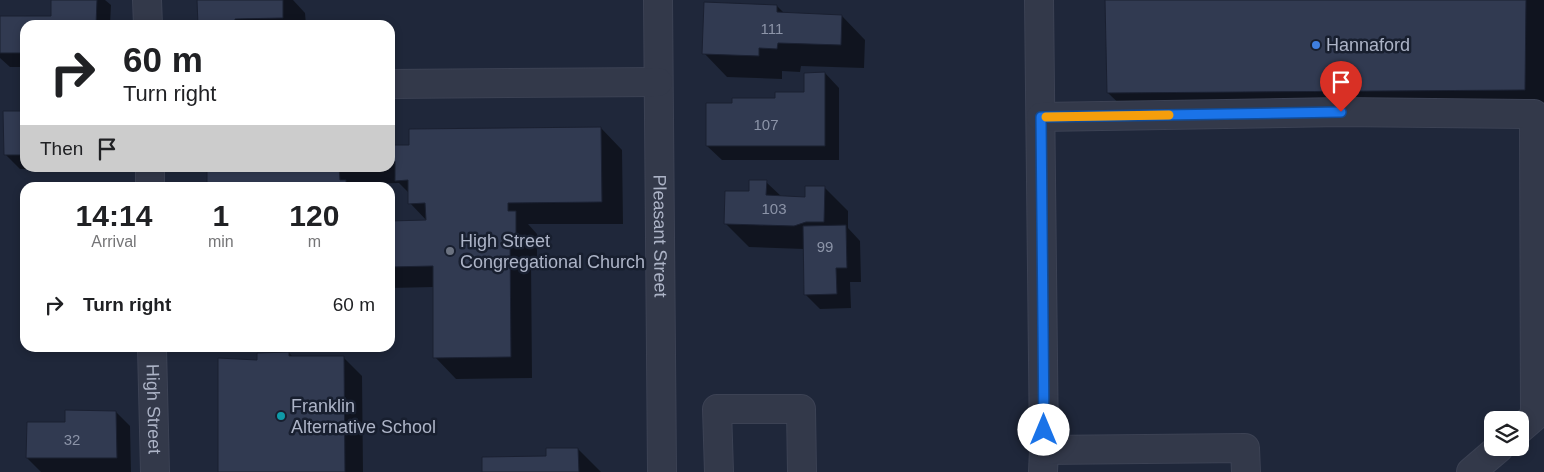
<!DOCTYPE html>
<html lang="en">
<head>
<meta charset="utf-8">
<style>
  :root { --surface:#fff; --page:#f6f6f6; --text:#202124; --muted:#757577 }
  body { margin:0; font-family:Helvetica,sans-serif; background:var(--page); color:var(--text); height:100vh; display:flex; flex-direction:column; font-size:19px; white-space:nowrap }
  * { box-sizing:border-box; margin:0 }
  p { font-size:16px; color:var(--muted) }
  .icon { flex:none; width:28px; height:28px; fill:none; stroke:currentColor; stroke-width:2; stroke-linecap:round; stroke-linejoin:round }
  .map { position:relative; flex:1; overflow:hidden }
  .sheet { position:absolute; left:20px; top:182px; width:375px; height:170px; display:flex; flex-direction:column; background:var(--surface); border-radius:15px; box-shadow:0 2px 8px #0003 }
  .sheet>* { flex:none }
  .hud { position:absolute; left:20px; top:20px; width:375px; height:152px; border-radius:15px; box-shadow:0 2px 8px #0003; background:#fff; color:var(--text); overflow:hidden }
  .buttons { position:absolute; left:1484px; top:411px; display:grid; gap:10px }
  .buttons a { display:grid; place-items:center; width:45px; height:45px; border-radius:10px; background:var(--surface); box-shadow:0 2px 8px #0003; font-size:25px }
  .pin { position:absolute; display:grid; place-items:center; width:42px; height:42px; color:#fff; margin:-51px -21px; border-radius:50% 50% 50% 0; rotate:-45deg; box-shadow:0 0 5px #0007 }
  .pin .icon { rotate:45deg }
  .me { position:absolute; width:55px; margin:-28px; rotate:0deg; stroke-linejoin:round; filter:drop-shadow(0 0 4px #0008) }
  .turn { display:flex; align-items:center; gap:18px; height:105px; padding:0 20px; font-size:22px }
  .turn .icon { width:65px; height:65px; stroke-width:2.5 }
  .turn b { display:block; font-size:35px; line-height:42px }
  .then { display:flex; align-items:center; height:48px; padding:0 20px; background:#0003; gap:10px; font-size:19px }
  .eta { display:flex; justify-content:space-evenly; align-items:center; height:85px; text-align:center }
  .eta b { font-size:30px; font-weight:700; line-height:35px }
  ul { padding:0; list-style:none }
  li { display:flex; align-items:center; gap:15px; height:75px; padding:0 20px }
  li div { flex:1 }
  li b { display:block; font-size:19px }
  li em { font-style:normal }
  .map>svg:first-child { display:block }
  .shadow { fill:#0007 }
  .building { fill:#313a51; stroke:#1a2031 }
  .lines { fill:none; stroke-linecap:round; stroke-linejoin:round }
  .minor-casing { stroke:#3c4254; stroke-width:30 }
  .minor { stroke:#33394a; stroke-width:28 }
  .route-casing { stroke:#114b97; stroke-width:12 }
  .route { stroke:#1a73e8; stroke-width:9 }
  .slow { stroke:#f59e0b; stroke-width:9 }
  .shop-dot { fill:#3f7fe0; stroke:#181f2f; stroke-width:2 }
  .worship-dot { fill:#6b7280; stroke:#181f2f; stroke-width:2 }
  .culture-dot { fill:#0f9aa8; stroke:#181f2f; stroke-width:2 }
  .labels { text-anchor:middle; stroke-width:5; stroke-linejoin:round; paint-order:stroke }
  .number-label { font-size:15px; fill:#8c94a8 }
  .poi-label { font-size:18px; fill:#adb4c7; stroke:#181f2f; text-anchor:start }
  .street-label { font-size:18px; fill:#adb4c7; stroke:#181f2f }
</style>
</head>
<body>
<div class="map">
<svg width="1544" height="472" viewBox="0 0 1544 472">
  <rect width="100%" height="100%" fill="#1f273a"/>
  <g class="shadow">
    <path d="M 52,0 L 105,0 L 111,5 L 110,25 L 25,25 L 25,67 L 10,67 L 0,58 L 0,17 L 52,18 Z"/>
    <path d="M 198,0 L 293,0 L 305,13 L 306,25 L 199,25 Z"/>
    <path d="M 1106,0 L 1544,0 L 1544,111 L 1130,114 L 1108,93 Z"/>
    <path d="M 777,6 L 785,14 L 842,16 L 865,40 L 864,68 L 801,66 L 800,72 L 782,71 L 782,79 L 727,77 L 704,53 Z"/>
    <path d="M 825,73 L 839,88 L 839,160 L 722,160 L 707,146 L 733,104 L 777,99 L 805,93 Z"/>
    <path d="M 25,112 L 25,168 L 86,168 L 20,169 L 6,155 Z"/>
    <path d="M 601,128 L 622,150 L 623,224 L 528,224 L 537,234 L 537,258 L 531,258 L 532,378 L 456,379 L 435,357 L 434,287 L 390,288 L 390,223 L 428,222 L 410,203 L 409,193 L 399,183 L 360,184 L 360,188 L 208,188 L 208,168 L 390,168 L 390,146 L 411,146 Z"/>
    <path d="M 766,182 L 782,197 L 806,198 L 825,188 L 848,211 L 848,228 L 860,241 L 861,282 L 850,282 L 851,308 L 820,309 L 805,294 L 804,249 L 749,247 L 725,223 L 750,192 Z"/>
    <path d="M 289,353 L 293,357 L 343,357 L 362,376 L 363,472 L 219,472 L 258,361 Z"/>
    <path d="M 116,412 L 130,426 L 131,472 L 41,472 L 27,458 L 66,423 Z"/>
    <path d="M 578,449 L 601,472 L 483,472 L 547,457 Z"/>
  </g>
  <g class="building">
    <path d="M 51,0 L 97,0 L 96,25 L 25,25 L 25,53 L 0,53 L 0,16 L 51,16 Z"/>
    <path d="M 197,0 L 283,0 L 283,18 L 235,19 L 235,25 L 198,25 Z"/>
    <path d="M 1105,0 L 1526,0 L 1525,90 L 1107,93 Z"/>
    <path d="M 704,2 L 777,5 L 777,12 L 842,15 L 841,45 L 778,43 L 777,49 L 759,48 L 759,56 L 702,54 Z"/>
    <path d="M 825,72 L 825,146 L 706,146 L 706,103 L 732,103 L 732,98 L 775,98 L 775,92 L 804,92 L 804,73 Z"/>
    <path d="M 3,111 L 25,111 L 25,155 L 4,155 Z"/>
    <path d="M 601,127 L 602,202 L 508,203 L 508,211 L 516,211 L 516,237 L 510,237 L 511,357 L 433,358 L 433,266 L 390,267 L 390,221 L 426,220 L 425,203 L 408,204 L 408,180 L 395,181 L 395,161 L 390,161 L 390,145 L 409,145 L 409,129 Z"/>
    <path d="M 207,168 L 339,168 L 340,180 L 346,180 L 346,188 L 207,188 Z"/>
    <path d="M 749,180 L 767,180 L 766,195 L 805,197 L 805,186 L 825,186 L 824,222 L 806,222 L 794,226 L 724,224 L 725,191 L 749,191 Z"/>
    <path d="M 846,225 L 847,268 L 836,268 L 837,294 L 804,295 L 803,226 Z"/>
    <path d="M 289,352 L 289,356 L 344,356 L 345,472 L 218,472 L 218,358 L 257,360 L 257,353 Z"/>
    <path d="M 65,410 L 116,411 L 117,458 L 26,458 L 27,422 L 65,422 Z"/>
    <path d="M 546,448 L 578,448 L 579,472 L 482,472 L 482,457 L 546,456 Z"/>
  </g>
  <g class="lines">
    <g class="minor-casing">
      <g id="minor">
        <path d="M 147,0 L 148,25"/>
        <path id="s1" d="M 658,0 L 662,472"/>
        <path d="M 1039,0 L 1044,450 L 1043,472"/>
        <path d="M 390,84 L 658,82"/>
        <path d="M 1041,117 L 1341,112 L 1534,114 L 1535,416 L 1520,429"/>
        <path d="M 150,168 L 150,188"/>
        <path id="s2" d="M 152,348 L 155,472"/>
        <path d="M 1044,450 L 1245,448 L 1246,472"/>
        <path d="M 719,472 L 717,409 L 801,409 L 802,472"/>
        <path d="M 1471,472 L 1499,448"/>
      </g>
    </g>
    <use href="#minor" class="minor"/>
  </g>
  <g class="lines">
    <g class="route-casing">
      <path id="route" d="M 1044,430 L 1041,117 L 1341,112"/>
    </g>
    <use href="#route" class="route"/>
    <path class="slow" d="M 1046,117 L 1169,115"/>
  </g>
  <circle class="shop-dot" cx="1316" cy="45" r="5"/>
  <circle class="worship-dot" cx="450" cy="251" r="5"/>
  <circle class="culture-dot" cx="281" cy="416" r="5"/>
  <g class="labels">
    <g class="number-label">
      <text x="772" y="34">111</text>
      <text x="766" y="130">107</text>
      <text x="774" y="214">103</text>
      <text x="825" y="252">99</text>
      <text x="72" y="445">32</text>
    </g>
    <g class="poi-label">
      <text x="1326" y="51">Hannaford</text>
      <text x="460" y="247">High Street<tspan x="460" dy="21">Congregational Church</tspan></text>
      <text x="291" y="412">Franklin<tspan x="291" dy="21">Alternative School</tspan></text>
    </g>
    <g class="street-label">
      <text dy="6" stroke="none"><textPath href="#s1" startOffset="236">Pleasant Street</textPath></text>
      <text dy="6" stroke="none"><textPath href="#s2" startOffset="61">High Street</textPath></text>
    </g>
  </g>
</svg>
<div class="buttons">
<a><svg class="icon" aria-label="layers" viewBox="0 0 24 24"><path d="M12 4l9 5-9 5-9-5zM3 14l9 5 9-5"/></svg></a>
</div>
<div class="pin" style="left:1341px;top:112px;background:#d93025"><svg class="icon" aria-label="arrive" viewBox="0 0 24 24"><path d="M6 21V4h12l-3 4 3 4H6"/></svg></div>
<svg class="me" style="left:1044px;top:430px" viewBox="-20 -20 40 40"><circle r="19" fill="#fff"/><path d="M0-13L10 11 0 6-10 11z" fill="#1a73e8"/></svg>
<div class="hud">
<div class="turn"><svg class="icon" aria-label="right" viewBox="0 0 24 24"><path d="M7 20v-9h11M14 6l5 5-5 5"/></svg><div><b>60 m</b>Turn right</div></div>
<div class="then">Then<svg class="icon" aria-label="arrive" viewBox="0 0 24 24"><path d="M6 21V4h12l-3 4 3 4H6"/></svg></div>
</div>
<section class="sheet">
<div class="eta">
<div><b>14:14</b><p>Arrival</p></div>
<div><b>1</b><p>min</p></div>
<div><b>120</b><p>m</p></div>
</div>
<ul>
<li><svg class="icon" aria-label="right" viewBox="0 0 24 24"><path d="M7 20v-9h11M14 6l5 5-5 5"/></svg><div><b>Turn right</b></div><em>60 m</em></li>
</ul>
</section>
</div>
</body>
</html>
